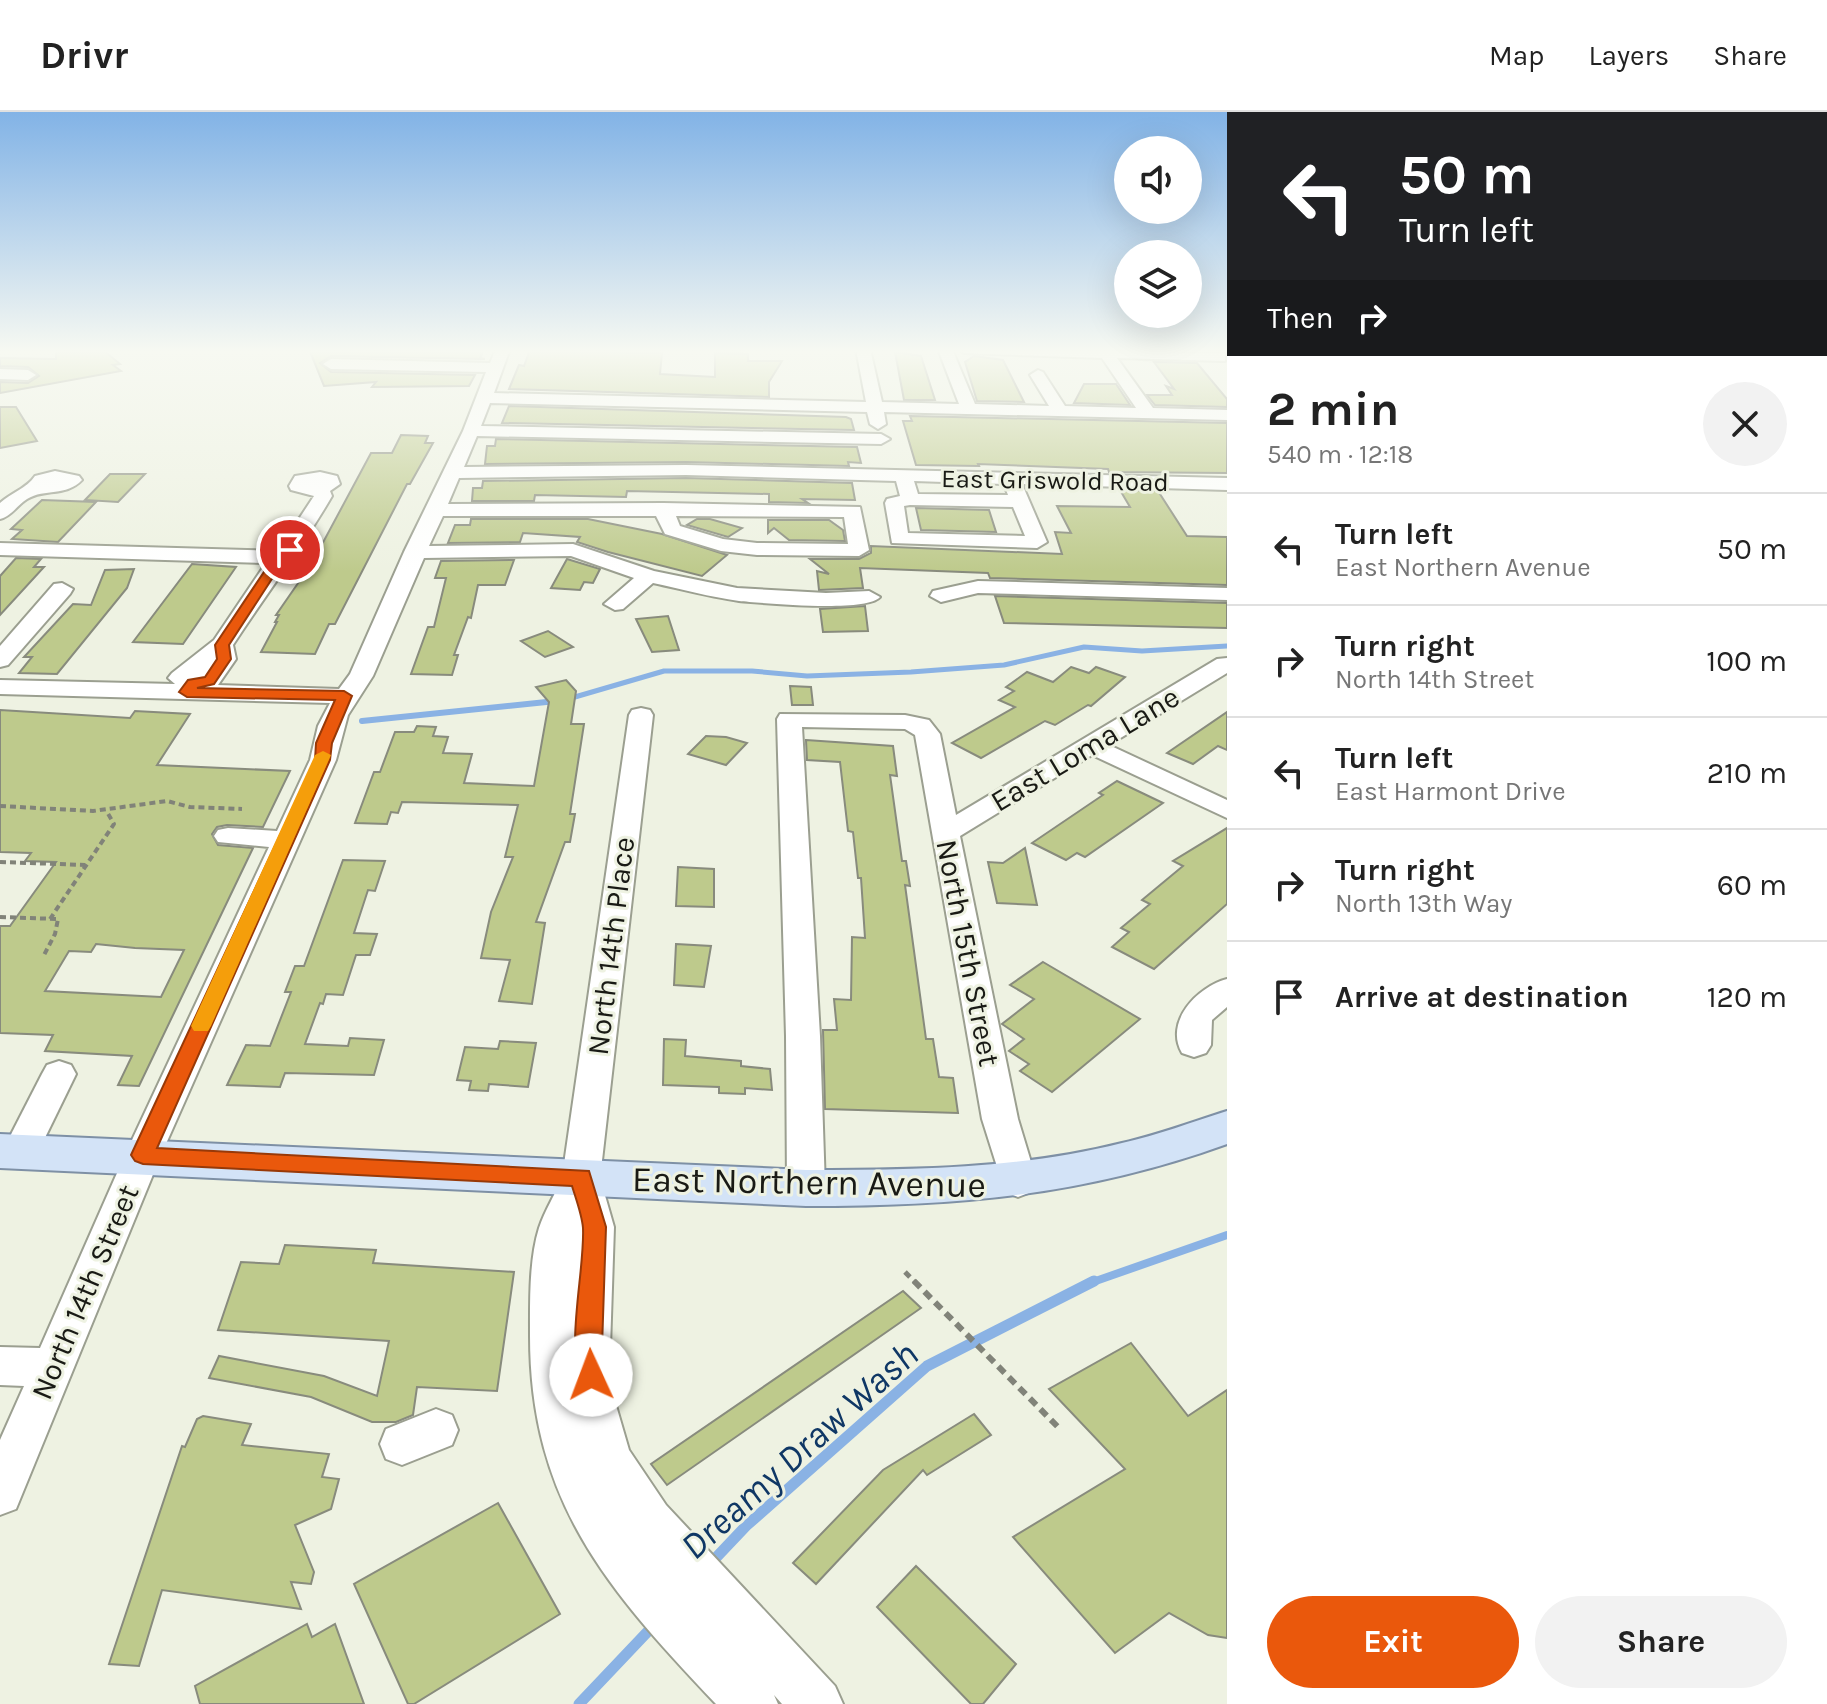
<!DOCTYPE html>
<html lang="en">
<head>
<meta charset="utf-8">
<style>
  :root { --surface:#fff; --page:#f2f2f2; --text:#222; --muted:#767676; --line:#e0e0e0; --accent:#ea580c }
  body { margin:0; font-family:Karla,sans-serif; background:var(--page); color:var(--text); height:100vh; display:flex; flex-direction:column; font-size:30px; white-space:nowrap }
  * { box-sizing:border-box; margin:0 }
  p { font-size:26px; color:var(--muted) }
  .icon { flex:none; width:44px; height:44px; fill:none; stroke:currentColor; stroke-width:2; stroke-linecap:round; stroke-linejoin:round }
  .map { position:relative; flex:1; overflow:hidden }
  .drawer { display:flex; flex-direction:column; background:var(--surface); width:600px }
  .drawer>* { flex:none }
  .top-card { background:#202124; color:#fff; overflow:hidden }
  .tools { position:absolute; left:1114px; top:24px; display:grid; gap:16px }
  .tools a { display:grid; place-items:center; width:88px; height:88px; border-radius:50%; background:var(--surface); box-shadow:0 8px 32px #0002; font-size:40px }
  .pin { position:absolute; display:grid; place-items:center; width:68px; height:68px; color:#fff; margin:-34px; border:4px solid #fff; border-radius:50%; box-shadow:0 2px 8px #0007 }
  .me { position:absolute; width:88px; margin:-44px; rotate:358deg; stroke-linejoin:round; filter:drop-shadow(0 0 6px #0008) }
  .turn { display:flex; align-items:center; gap:28px; height:168px; padding:0 40px; font-size:36px }
  .turn .icon { width:104px; height:104px; stroke-width:2.5 }
  .turn b { display:block; font-size:56px; line-height:68px }
  .then { display:flex; align-items:center; height:76px; padding:0 40px; background:#0003; gap:16px; font-size:30px }
  .round { display:grid; place-items:center; flex:none; width:84px; height:84px; border-radius:42px; background:var(--page) }
  .summary { display:flex; align-items:center; justify-content:space-between; height:136px; padding:0 40px }
  h1 { font-size:48px; font-weight:700; line-height:60px }
  .cta { display:flex; gap:16px; margin-top:auto; padding:16px 40px }
  .cta a { flex:1; height:92px; border-radius:48px; background:var(--accent); color:#fff; font-size:32px; font-weight:700; line-height:92px; text-align:center }
  .cta a+a { background:var(--page); color:var(--text) }
  ul { padding:0; list-style:none }
  li { display:flex; align-items:center; gap:24px; height:112px; padding:0 40px; border-top:2px solid var(--line) }
  li div { flex:1 }
  li b { display:block; font-size:30px }
  li em { font-style:normal }
  header { display:flex; align-items:center; gap:48px; box-sizing:border-box; height:112px; padding:0 40px; background:var(--surface); border-bottom:2px solid var(--line) }
  header strong { font-size:38px }
  nav { display:flex; gap:44px; margin-inline-start:auto; font-size:28px }
  main { display:flex; flex:1; min-height:0 }
  .map>svg:first-child { display:block }
  .lines { fill:none; stroke-linecap:round; stroke-linejoin:round }
  .stream-far3 { stroke:#8ab2e4; stroke-width:5 }
  .stream-far2 { stroke:#8ab2e4; stroke-width:6 }
  .stream-far1 { stroke:#8ab2e4; stroke-width:8 }
  .stream { stroke:#8ab2e4; stroke-width:11 }
  .building { fill:#beca8c; stroke:#888b7d; stroke-width:2; fill-rule:evenodd }
  .minor-casing { stroke:#9b9f90; stroke-width:4 }
  .major-casing { stroke:#7e90a5; stroke-width:4 }
  .path-far2 { stroke:#818379; stroke-width:4; stroke-dasharray:6 4; stroke-linecap:butt }
  .path-far1 { stroke:#818379; stroke-width:5; stroke-dasharray:7 5; stroke-linecap:butt }
  .path { stroke:#818379; stroke-width:6; stroke-dasharray:9 6; stroke-linecap:butt }
  .minor { fill:#fff; fill-rule:evenodd }
  .major { fill:#d3e3f7; fill-rule:evenodd }
  .route { fill:#ea580c; stroke:#983908; stroke-width:2 }
  .slow { fill:#f59e0b }
  .labels { text-anchor:middle; stroke-width:6; stroke-linejoin:round; paint-order:stroke }
  .far-street-label { font-size:26px; fill:#191a15; stroke:#eef2e2 }
  .street-label { font-size:30px; fill:#191a15; stroke:#eef2e2 }
  .near-street-label { font-size:36px; fill:#191a15; stroke:#eef2e2 }
  .near-water-label { font-size:38px; font-style:italic; fill:#0f3765; stroke:#eef2e2 }
</style>
</head>
<body>
<header>
<strong>Drivr</strong>
<nav><a>Map</a><a>Layers</a><a>Share</a></nav>
</header>
<main>
<div class="map">
<svg width="1227" height="1592" viewBox="0 0 1227 1592">
  <rect width="100%" height="100%" fill="#eef2e2"/>
  <g class="lines">
    <path class="stream-far3" d="M 568,587 L 664,559 L 752,559 L 807,564 L 911,560 L 1004,553 L 1084,535 L 1142,539 L 1227,534"/>
    <path class="stream-far2" d="M 362,609 L 556,589"/>
    <path class="stream-far1" d="M 1090,1171 L 1227,1123"/>
    <g class="stream">
      <path d="M 710,1452 L 746,1414 L 927,1254 L 1094,1169"/>
      <path d="M 579,1592 L 653,1514"/>
    </g>
  </g>
  <g class="building">
    <path d="M 56,237 L 102,237 L 120,252 L 113,253 L 121,259 L 0,281 L 0,270 L 28,271 L 39,264 L 28,255 L 0,254 L 0,246 L 56,247 Z"/>
    <path d="M 309,237 L 484,237 L 480,246 L 485,247 L 331,244 L 320,251 L 331,260 L 475,263 L 469,274 L 372,275 L 376,270 L 324,274 Z"/>
    <path d="M 530,238 L 662,241 L 660,262 L 715,265 L 715,241 L 748,242 L 748,249 L 782,249 L 769,270 L 769,285 L 509,277 L 519,253 L 524,254 Z"/>
    <path d="M 895,240 L 921,244 L 935,288 L 904,288 Z"/>
    <path d="M 974,244 L 1003,248 L 1024,290 L 977,289 L 965,250 Z"/>
    <path d="M 1154,250 L 1197,251 L 1227,287 L 1227,295 L 1155,293 L 1147,283 L 1172,283 L 1166,274 L 1174,277 Z"/>
    <path d="M 1084,272 L 1116,272 L 1130,293 L 1074,291 Z"/>
    <path d="M 509,294 L 846,305 L 851,307 L 854,318 L 502,311 Z"/>
    <path d="M 0,295 L 16,295 L 37,329 L 0,336 Z"/>
    <path d="M 910,304 L 1227,311 L 1227,361 L 1109,360 L 1108,357 L 978,352 L 979,354 L 916,353 L 903,309 L 912,309 Z"/>
    <path d="M 401,323 L 428,324 L 425,331 L 433,331 L 410,372 L 407,372 L 335,512 L 329,512 L 315,542 L 261,540 L 277,510 L 275,510 L 279,503 L 276,503 L 312,451 L 371,341 L 392,341 Z"/>
    <path d="M 496,327 L 857,335 L 861,351 L 848,350 L 849,354 L 686,350 L 485,352 L 487,334 L 495,334 Z"/>
    <path d="M 110,362 L 145,362 L 118,390 L 85,388 Z"/>
    <path d="M 686,366 L 852,371 L 855,388 L 802,387 L 808,391 L 769,390 L 769,382 L 627,379 L 626,385 L 535,383 L 534,389 L 472,389 L 473,376 L 482,376 L 483,369 Z"/>
    <path d="M 1120,378 L 1158,379 L 1187,424 L 1227,425 L 1227,473 L 990,466 L 988,461 L 860,456 L 863,476 L 819,478 L 817,459 L 829,462 L 810,447 L 859,447 L 871,441 L 871,434 L 1062,442 L 1055,420 L 1071,421 L 1057,394 L 1130,395 Z"/>
    <path d="M 42,388 L 96,390 L 58,430 L 12,427 L 22,418 L 11,417 Z"/>
    <path d="M 916,396 L 989,398 L 996,420 L 921,418 Z"/>
    <path d="M 471,407 L 588,407 L 662,422 L 727,443 L 702,464 L 608,440 L 577,430 L 580,425 L 523,421 L 520,430 L 448,431 L 455,413 L 470,413 Z"/>
    <path d="M 697,407 L 710,407 L 742,416 L 728,425 L 687,413 Z"/>
    <path d="M 768,408 L 829,408 L 843,418 L 845,429 L 789,428 L 774,416 L 768,421 Z"/>
    <path d="M 16,446 L 41,447 L 34,455 L 44,455 L 0,503 L 0,464 Z"/>
    <path d="M 567,447 L 600,457 L 593,471 L 584,470 L 580,478 L 551,476 Z"/>
    <path d="M 514,448 L 505,473 L 478,473 L 471,506 L 468,505 L 454,543 L 458,543 L 452,563 L 411,562 L 428,515 L 434,515 L 446,466 L 435,466 L 441,449 Z"/>
    <path d="M 192,452 L 236,455 L 183,532 L 133,530 Z"/>
    <path d="M 134,457 L 127,476 L 57,562 L 19,561 L 32,545 L 24,545 L 73,492 L 91,493 L 105,458 Z"/>
    <path d="M 995,484 L 1227,491 L 1227,516 L 1004,511 Z"/>
    <path d="M 865,494 L 868,519 L 823,520 L 820,497 Z"/>
    <path d="M 668,504 L 679,538 L 652,540 L 636,507 Z"/>
    <path d="M 548,519 L 573,535 L 545,545 L 521,529 Z"/>
    <path d="M 1071,555 L 1089,561 L 1096,555 L 1125,565 L 1091,594 L 1088,593 L 1055,613 L 1045,609 L 981,646 L 952,631 L 1015,595 L 999,588 L 1014,579 L 1006,575 L 1027,560 L 1053,570 Z"/>
    <path d="M 566,568 L 576,579 L 571,612 L 584,612 L 570,702 L 575,702 L 570,730 L 565,730 L 536,810 L 545,811 L 532,892 L 499,889 L 510,848 L 481,846 L 491,800 L 513,745 L 505,745 L 518,693 L 402,690 L 398,701 L 391,700 L 387,712 L 355,711 L 374,660 L 380,660 L 395,620 L 414,620 L 417,614 L 436,615 L 433,624 L 448,625 L 443,641 L 472,642 L 464,671 L 534,674 L 549,590 L 536,575 Z"/>
    <path d="M 790,574 L 811,575 L 813,593 L 792,593 Z"/>
    <path d="M 0,598 L 130,606 L 135,599 L 190,602 L 157,653 L 290,659 L 263,715 L 227,713 L 217,715 L 212,722 L 218,733 L 253,736 L 139,974 L 118,973 L 132,944 L 45,939 L 53,923 L 0,921 L 0,814 L 10,814 L 56,750 L 25,749 L 31,741 L 0,740 ZM 96,832 L 135,836 L 184,838 L 161,885 L 45,879 L 69,839 L 91,840 Z"/>
    <path d="M 1227,600 L 1227,638 L 1218,634 L 1193,652 L 1167,641 Z"/>
    <path d="M 706,624 L 726,625 L 747,631 L 726,653 L 688,642 Z"/>
    <path d="M 806,628 L 893,634 L 897,664 L 890,663 L 902,749 L 906,749 L 910,774 L 905,773 L 926,927 L 933,927 L 939,965 L 953,966 L 958,1001 L 825,997 L 823,918 L 837,918 L 834,887 L 851,888 L 852,825 L 865,826 L 861,766 L 858,766 L 853,720 L 848,719 L 840,650 L 807,648 Z"/>
    <path d="M 1117,669 L 1163,691 L 1085,745 L 1077,741 L 1066,748 L 1032,731 L 1103,683 L 1099,681 Z"/>
    <path d="M 1227,716 L 1227,792 L 1154,857 L 1112,835 L 1129,820 L 1121,816 L 1150,792 L 1142,788 L 1183,754 L 1173,749 Z"/>
    <path d="M 1025,736 L 1037,793 L 997,791 L 988,750 L 1003,751 Z"/>
    <path d="M 343,748 L 385,749 L 375,779 L 368,778 L 354,821 L 377,822 L 370,843 L 356,843 L 343,883 L 326,882 L 323,892 L 320,891 L 305,932 L 348,934 L 350,926 L 384,928 L 374,963 L 285,961 L 280,975 L 227,973 L 246,933 L 270,934 L 291,880 L 285,880 L 295,854 L 304,854 Z"/>
    <path d="M 678,755 L 714,757 L 714,795 L 676,794 Z"/>
    <path d="M 676,832 L 711,834 L 704,875 L 674,873 Z"/>
    <path d="M 1043,850 L 1140,907 L 1052,980 L 1020,959 L 1029,952 L 1009,939 L 1024,927 L 1002,912 L 1034,887 L 1010,873 Z"/>
    <path d="M 664,927 L 686,928 L 685,944 L 741,949 L 741,954 L 770,957 L 772,978 L 745,976 L 745,982 L 719,981 L 719,975 L 663,973 Z"/>
    <path d="M 500,929 L 536,931 L 528,975 L 489,972 L 488,979 L 469,978 L 471,969 L 457,968 L 465,935 L 498,937 Z"/>
    <path d="M 285,1133 L 376,1138 L 373,1151 L 514,1160 L 497,1279 L 417,1275 L 413,1303 L 396,1310 L 372,1310 L 311,1285 L 209,1266 L 219,1244 L 324,1264 L 377,1284 L 389,1229 L 218,1218 L 241,1150 L 279,1152 Z"/>
    <path d="M 903,1179 L 921,1196 L 667,1373 L 651,1352 Z"/>
    <path d="M 1131,1231 L 1188,1304 L 1227,1278 L 1227,1526 L 1208,1523 L 1169,1501 L 1115,1541 L 1013,1425 L 1125,1357 L 1049,1277 Z"/>
    <path d="M 974,1302 L 991,1323 L 927,1363 L 923,1358 L 816,1472 L 793,1451 L 883,1358 Z"/>
    <path d="M 203,1304 L 251,1312 L 242,1333 L 329,1342 L 322,1365 L 339,1367 L 331,1397 L 295,1413 L 314,1460 L 311,1472 L 291,1470 L 301,1497 L 162,1478 L 139,1554 L 109,1552 L 182,1334 L 185,1335 L 197,1307 Z"/>
    <path d="M 498,1391 L 560,1502 L 414,1592 L 408,1592 L 354,1472 Z"/>
    <path d="M 916,1454 L 1016,1552 L 983,1592 L 971,1592 L 877,1495 Z"/>
    <path d="M 307,1512 L 312,1525 L 335,1512 L 364,1592 L 200,1592 L 195,1574 Z"/>
  </g>
  <g class="lines">
    <g class="minor-casing">
      <g id="minor">
        <path d="M 496,237 L 510,237 L 494,281 L 866,290 L 856,237 L 870,237 L 882,290 L 959,292 L 938,237 L 952,237 L 975,292 L 1049,294 L 1030,263 L 1038,258 L 1043,260 L 1065,294 L 1136,296 L 1102,246 L 964,241 L 957,237 L 1225,241 L 1225,249 L 1117,246 L 1153,296 L 1227,298 L 1227,308 L 884,300 L 886,312 L 878,317 L 870,312 L 867,300 L 490,291 L 481,314 L 881,322 L 890,327 L 881,332 L 477,324 L 464,355 L 686,353 L 1227,366 L 1227,378 L 1022,372 L 1047,430 L 1037,436 L 892,431 L 885,391 L 887,387 L 900,384 L 896,369 L 686,363 L 459,366 L 448,392 L 663,391 L 860,395 L 869,438 L 859,444 L 757,443 L 721,439 L 665,422 L 656,404 L 443,404 L 429,434 L 573,432 L 654,459 L 737,476 L 826,481 L 869,479 L 880,485 C 867,501 763,491 739,489 C 710,485 681,477 653,471 L 623,497 L 615,498 L 604,492 L 634,466 L 571,444 L 424,446 L 373,564 L 348,603 L 336,648 L 161,1043 L 16,1397 L 0,1403 L 0,1328 L 24,1274 L 0,1273 L 0,1235 L 40,1236 L 125,1043 L 269,735 L 218,730 L 214,724 L 218,718 L 228,716 L 277,719 L 310,648 L 318,614 L 330,591 L 0,582 L 0,568 L 175,572 L 168,566 L 172,561 L 214,528 L 266,451 L 0,443 L 0,431 L 278,439 L 314,384 L 291,378 L 289,374 L 295,364 L 320,360 L 337,364 L 340,372 L 330,379 L 332,384 C 302,436 266,482 233,533 L 236,547 L 218,573 L 339,577 L 350,562 L 404,440 L 463,319 L 486,260 L 331,257 L 323,252 L 331,247 L 490,251 ZM 914,369 L 1004,372 L 1008,383 L 918,382 ZM 910,393 L 1013,395 L 1025,424 L 908,421 L 904,394 ZM 676,404 L 844,405 L 848,432 L 757,431 L 723,427 L 680,414 Z"/>
        <path d="M 0,257 L 28,258 L 36,263 L 28,268 L 0,267 Z"/>
        <path d="M 55,359 L 79,364 L 82,368 C 66,385 45,376 27,387 C 17,393 12,404 0,407 L 0,391 C 11,381 27,376 35,364 Z"/>
        <path d="M 978,469 L 1227,476 L 1227,488 L 978,481 L 941,490 L 930,484 L 933,479 Z"/>
        <path d="M 62,471 L 73,477 L 70,482 L 8,553 L 0,555 L 0,534 L 54,472 Z"/>
        <path d="M 1227,546 L 1227,561 L 1109,633 L 1227,688 L 1227,706 L 1092,643 L 960,724 L 1018,1007 L 1037,1070 L 1031,1080 L 1018,1085 L 1005,1080 L 982,1007 L 915,623 L 905,617 L 802,615 L 820,924 L 825,1076 L 819,1087 L 806,1091 L 793,1087 L 787,1076 L 786,924 L 777,607 L 780,602 L 905,603 L 929,608 L 940,622 L 956,703 L 1217,547 Z"/>
        <path d="M 641,596 L 650,598 L 653,603 L 600,1066 L 614,1115 L 610,1236 L 615,1290 L 629,1338 L 666,1393 L 835,1574 L 843,1592 L 782,1592 L 774,1583 L 778,1592 L 716,1592 C 608,1478 530,1390 530,1224 C 530,1190 529,1148 539,1116 C 545,1098 555,1083 562,1066 L 629,603 L 632,598 Z"/>
        <path d="M 1227,867 L 1227,895 L 1212,908 L 1211,933 L 1206,941 L 1194,945 L 1182,941 C 1164,910 1197,875 1227,867 Z"/>
        <path d="M 59,949 L 71,953 L 76,962 L 38,1040 L 33,1050 L 20,1054 L 7,1050 L 2,1040 L 42,962 L 47,953 Z"/>
        <path d="M 436,1297 L 452,1303 L 458,1318 L 452,1333 L 402,1353 L 386,1347 L 380,1332 L 386,1317 Z"/>
      </g>
    </g>
    <g class="major-casing">
      <path id="major" d="M 1227,999 L 1227,1032 C 1083,1084 957,1094 806,1094 L 0,1056 L 0,1022 L 806,1058 C 912,1058 1019,1057 1122,1031 C 1158,1023 1192,1010 1227,999 Z"/>
    </g>
    <g class="path-far2">
      <path d="M 0,694 L 93,699 L 167,689 L 190,695 L 242,697"/>
      <path d="M 0,750 L 85,753"/>
      <path d="M 0,805 L 58,807 L 55,822 L 44,843"/>
      <path d="M 50,807 L 114,712 L 107,700"/>
    </g>
    <path class="path-far1" d="M 905,1160 L 916,1171"/>
    <path class="path" d="M 914,1169 L 1058,1315"/>
    <use href="#minor" class="minor"/>
    <use href="#major" class="major"/>
  </g>
  <linearGradient id="sky" x2="0" y2="1"><stop stop-color="#82b3e6"/><stop offset="0.52" stop-color="#f7f9f2"/><stop offset="1" stop-color="#f7f9f2" stop-opacity="0"/></linearGradient>
  <rect width="1227" height="460" fill="url(#sky)"/>
  <path class="route" d="M 286,435 L 297,438 L 279,456 L 229,533 L 231,547 L 214,572 L 197,576 L 344,579 L 352,584 L 332,631 L 330,648 L 157,1036 L 589,1059 L 606,1115 L 602,1236 L 604,1263 L 600,1271 L 591,1275 L 582,1271 C 565,1235 585,1158 583,1116 C 582,1103 576,1087 572,1074 L 143,1052 L 135,1049 L 131,1043 L 315,648 L 316,631 L 335,588 L 187,585 L 179,580 L 188,568 L 205,565 L 217,547 L 215,533 L 270,451 Z"/>
  <path class="slow" d="M 323,639 L 331,643 L 211,914 L 208,919 L 194,919 L 191,914 L 315,643 Z"/>
  <g class="labels">
    <g class="far-street-label">
      <text transform="translate(1055 368) rotate(1)" y="9">East Griswold Road</text>
    </g>
    <g class="street-label">
      <text transform="translate(1085 637) rotate(-31)" y="10">East Loma Lane</text>
      <text transform="translate(611 834) rotate(-83)" y="10">North 14th Place</text>
      <text transform="translate(968 841) rotate(79)" y="10">North 15th Street</text>
      <text transform="translate(85 1180) rotate(-67)" y="10">North 14th Street</text>
    </g>
    <g class="near-street-label">
      <text transform="translate(809 1069) rotate(1)" y="13">East Northern Avenue</text>
    </g>
    <g class="near-water-label">
      <text transform="translate(799 1338) rotate(-42)" y="13">Dreamy Draw Wash</text>
    </g>
  </g>
</svg>
<div class="tools">
<a><svg class="icon" aria-label="sound" viewBox="0 0 24 24"><path d="M4 9h4l5-4v14l-5-4H4zM17 9q2 3 0 6"/></svg></a>
<a><svg class="icon" aria-label="layers" viewBox="0 0 24 24"><path d="M12 4l9 5-9 5-9-5zM3 14l9 5 9-5"/></svg></a>
</div>
<div class="pin" style="left:290px;top:438px;background:#d93025"><svg class="icon" aria-label="arrive" viewBox="0 0 24 24"><path d="M6 21V4h12l-3 4 3 4H6"/></svg></div>
<svg class="me" style="left:591px;top:1263px" viewBox="-20 -20 40 40"><circle r="19" fill="#fff"/><path d="M0-13L10 11 0 6-10 11z" fill="#ea580c"/></svg>
</div>
<section class="drawer">
<div class="top-card">
<div class="turn"><svg class="icon" aria-label="left" viewBox="0 0 24 24"><path d="M17 20v-9H6M10 6l-5 5 5 5"/></svg><div><b>50 m</b>Turn left</div></div>
<div class="then">Then<svg class="icon" aria-label="right" viewBox="0 0 24 24"><path d="M7 20v-9h11M14 6l5 5-5 5"/></svg></div>
</div>
<div class="summary"><div><h1>2 min</h1><p>540 m · 12:18</p></div><a class="round"><svg class="icon" aria-label="close" viewBox="0 0 24 24"><path d="M6 6l12 12M18 6L6 18"/></svg></a></div>
<ul>
<li><svg class="icon" aria-label="left" viewBox="0 0 24 24"><path d="M17 20v-9H6M10 6l-5 5 5 5"/></svg><div><b>Turn left</b><p>East Northern Avenue</p></div><em>50 m</em></li>
<li><svg class="icon" aria-label="right" viewBox="0 0 24 24"><path d="M7 20v-9h11M14 6l5 5-5 5"/></svg><div><b>Turn right</b><p>North 14th Street</p></div><em>100 m</em></li>
<li><svg class="icon" aria-label="left" viewBox="0 0 24 24"><path d="M17 20v-9H6M10 6l-5 5 5 5"/></svg><div><b>Turn left</b><p>East Harmont Drive</p></div><em>210 m</em></li>
<li><svg class="icon" aria-label="right" viewBox="0 0 24 24"><path d="M7 20v-9h11M14 6l5 5-5 5"/></svg><div><b>Turn right</b><p>North 13th Way</p></div><em>60 m</em></li>
<li><svg class="icon" aria-label="arrive" viewBox="0 0 24 24"><path d="M6 21V4h12l-3 4 3 4H6"/></svg><div><b>Arrive at destination</b></div><em>120 m</em></li>
</ul>
<div class="cta"><a>Exit</a><a>Share</a></div>
</section>
</main>
</body>
</html>
